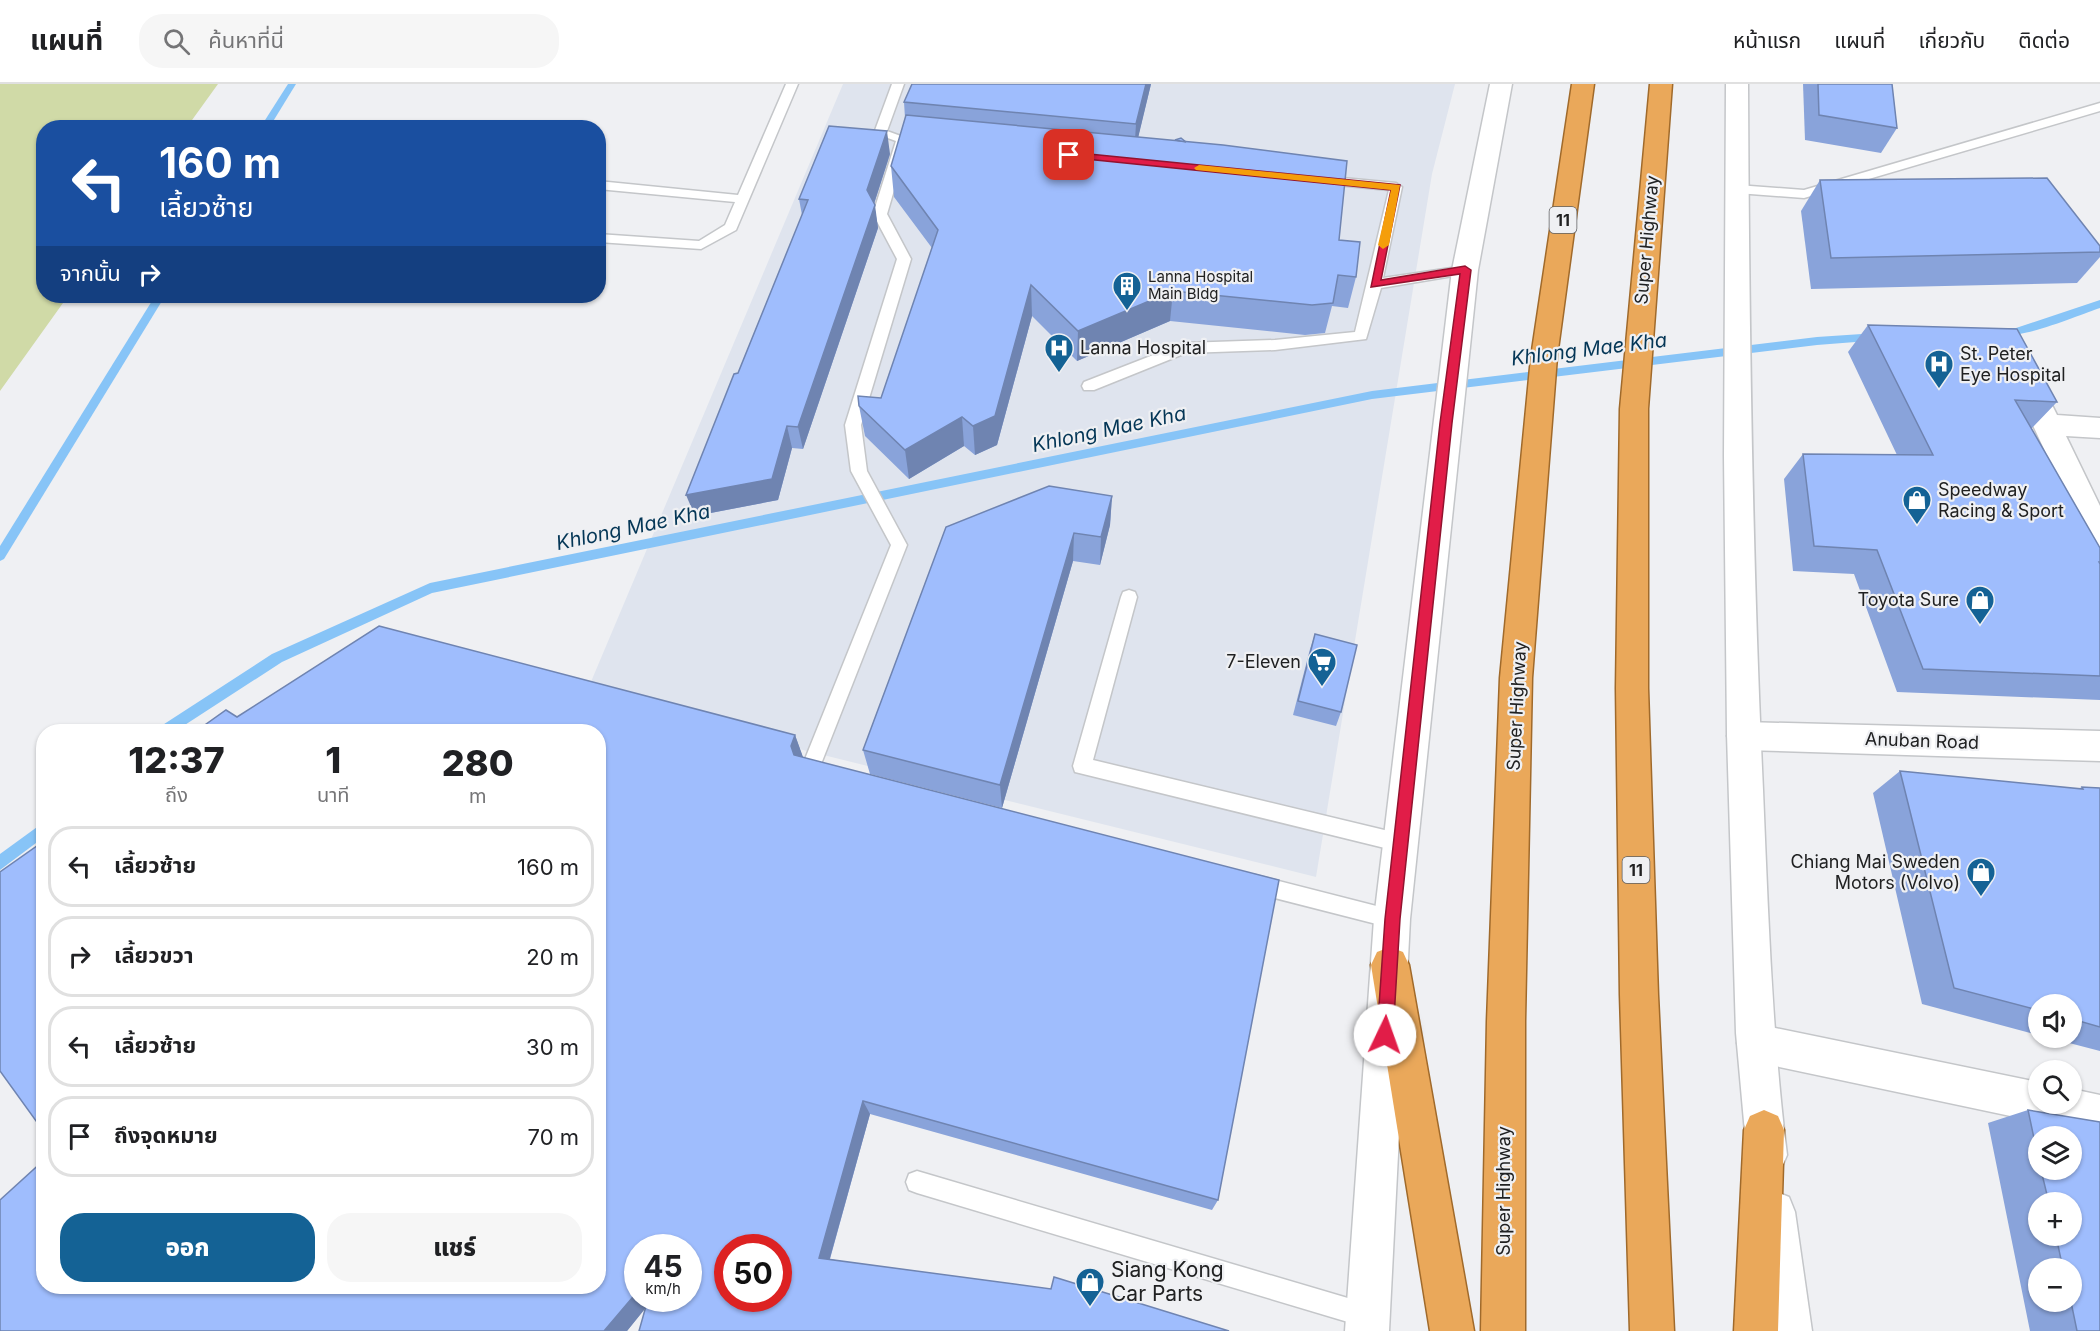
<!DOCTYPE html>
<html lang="th">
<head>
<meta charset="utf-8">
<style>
  :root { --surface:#fff; --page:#f6f6f6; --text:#202124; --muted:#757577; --line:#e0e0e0; --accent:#146295 }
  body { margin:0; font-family:Inter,"Noto Sans Thai",sans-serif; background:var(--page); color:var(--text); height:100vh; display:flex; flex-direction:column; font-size:22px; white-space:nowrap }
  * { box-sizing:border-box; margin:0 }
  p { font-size:20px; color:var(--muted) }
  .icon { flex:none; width:33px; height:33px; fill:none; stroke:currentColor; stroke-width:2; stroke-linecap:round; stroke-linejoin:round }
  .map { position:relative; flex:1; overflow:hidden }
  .sheet { position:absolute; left:36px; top:640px; width:570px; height:570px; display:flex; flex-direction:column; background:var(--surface); border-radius:24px; box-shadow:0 2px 4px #0004 }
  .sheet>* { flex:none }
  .top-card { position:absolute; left:36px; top:36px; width:570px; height:183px; border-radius:24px; box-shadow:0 2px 4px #0004; background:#1a4fa0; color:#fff; overflow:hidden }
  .tools { position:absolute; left:2028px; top:910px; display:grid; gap:12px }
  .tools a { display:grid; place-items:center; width:54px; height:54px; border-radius:50%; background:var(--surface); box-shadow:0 2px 4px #0004; font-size:30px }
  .speed { position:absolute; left:624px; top:1150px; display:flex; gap:12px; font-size:30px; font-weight:700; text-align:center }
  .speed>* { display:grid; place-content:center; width:78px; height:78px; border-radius:50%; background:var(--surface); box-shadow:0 2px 4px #0004; line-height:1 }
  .speed small { font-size:15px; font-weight:400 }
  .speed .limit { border:9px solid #d22; background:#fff; color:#111 }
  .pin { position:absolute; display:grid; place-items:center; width:51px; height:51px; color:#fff; margin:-26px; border-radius:12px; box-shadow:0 3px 9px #0006 }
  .me { position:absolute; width:66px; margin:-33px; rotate:3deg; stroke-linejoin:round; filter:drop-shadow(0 0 4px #0008) }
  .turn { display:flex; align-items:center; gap:21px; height:126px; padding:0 24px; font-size:27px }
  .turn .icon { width:78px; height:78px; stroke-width:2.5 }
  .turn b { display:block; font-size:42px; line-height:51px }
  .then { display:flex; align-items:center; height:57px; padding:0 24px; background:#0003; gap:12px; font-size:22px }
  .eta { display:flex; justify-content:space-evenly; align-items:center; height:102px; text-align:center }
  .eta b { font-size:36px; font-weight:800; line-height:42px }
  .action { display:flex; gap:12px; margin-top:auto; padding:12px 24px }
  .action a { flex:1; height:69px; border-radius:24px; background:var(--accent); color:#fff; font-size:24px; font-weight:800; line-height:69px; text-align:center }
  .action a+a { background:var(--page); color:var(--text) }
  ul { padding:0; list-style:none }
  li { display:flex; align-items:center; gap:18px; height:81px; margin:0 12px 9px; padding:0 12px; border:3px solid var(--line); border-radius:24px }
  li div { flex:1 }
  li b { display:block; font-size:22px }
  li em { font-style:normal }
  header { display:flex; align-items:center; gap:36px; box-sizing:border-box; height:84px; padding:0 30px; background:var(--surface); border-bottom:2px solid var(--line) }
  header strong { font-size:28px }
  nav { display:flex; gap:33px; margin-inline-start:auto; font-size:21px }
  .search { width:420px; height:54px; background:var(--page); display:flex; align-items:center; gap:15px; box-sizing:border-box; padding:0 21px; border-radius:24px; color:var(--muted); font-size:22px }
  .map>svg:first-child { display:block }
  .built { fill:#dfe4ee }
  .green { fill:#d0daa7 }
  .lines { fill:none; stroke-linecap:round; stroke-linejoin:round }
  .stream { fill:#87c4f7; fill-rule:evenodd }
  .service-casing { stroke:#c4c6c9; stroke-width:3 }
  .minor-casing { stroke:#c4c6c9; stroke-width:3 }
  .secondary-casing { stroke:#c4c6c9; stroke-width:3 }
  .trunk-casing { stroke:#a06a2b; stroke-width:3 }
  .service { fill:#fff; fill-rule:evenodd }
  .minor { fill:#fff; fill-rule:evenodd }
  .secondary { fill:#fff; fill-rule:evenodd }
  .trunk { fill:#eaa85a; fill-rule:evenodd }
  .wall { fill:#89a3da; fill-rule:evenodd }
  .shaded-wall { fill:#6f84b1 }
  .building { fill:#9fbdfd; stroke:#6f84b1; stroke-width:1.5; fill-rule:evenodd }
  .route { fill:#e11d48; stroke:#92132f; stroke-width:1.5 }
  .slow { fill:#f59e0b }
  .labels { text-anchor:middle; stroke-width:4.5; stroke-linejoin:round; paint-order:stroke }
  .far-poi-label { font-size:15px; fill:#202122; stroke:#eff0f3; text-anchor:start }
  .shield { fill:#eff0f3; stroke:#5e5f61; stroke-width:1.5 }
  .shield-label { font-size:16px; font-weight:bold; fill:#202122 }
  .street-label { font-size:18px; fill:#202122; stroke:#eff0f3 }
  .poi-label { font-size:18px; fill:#202122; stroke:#eff0f3; text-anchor:start }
  .water-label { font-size:20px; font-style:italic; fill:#043656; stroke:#eff0f3 }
  .near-poi-label { font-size:21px; fill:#202122; stroke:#eff0f3; text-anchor:start }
</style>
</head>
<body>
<header>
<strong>แผนที่</strong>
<div class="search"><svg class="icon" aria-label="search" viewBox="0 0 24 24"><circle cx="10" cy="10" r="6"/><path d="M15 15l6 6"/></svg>ค้นหาที่นี่</div>
<nav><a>หน้าแรก</a><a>แผนที่</a><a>เกี่ยวกับ</a><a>ติดต่อ</a></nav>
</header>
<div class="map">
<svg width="2100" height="1247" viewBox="0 0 2100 1247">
  <rect width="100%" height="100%" fill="#eff0f3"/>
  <path class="built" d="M 843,0 L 1455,0 L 1432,90 L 1316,793 L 585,612 Z"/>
  <path class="green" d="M 0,0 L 218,0 L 187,43 L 44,44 L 44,212 L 68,212 L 0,307 Z"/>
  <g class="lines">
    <g class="stream">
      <path d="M 288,0 L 296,0 L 269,44 L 260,44 Z"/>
      <path d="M 155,212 L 165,212 L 4,475 L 0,477 L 0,462 Z"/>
      <path d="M 2100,216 L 2100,224 C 2081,230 2010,261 1996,248 L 2001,244 L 2016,244 Z"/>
      <path d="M 1877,249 L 1881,250 L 1881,256 L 1817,261 L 1372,315 L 432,509 L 282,578 L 174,648 L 156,648 L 158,644 L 272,570 L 430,499 L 1372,307 L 1817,253 Z"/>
      <path d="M 44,738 L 44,753 L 0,786 L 0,770 Z"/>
    </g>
    <g class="service-casing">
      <g id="service">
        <path d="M 786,0 L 798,0 L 736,146 L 701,165 L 598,158 L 598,150 L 699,157 L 725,141 L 735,118 L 598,105 L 598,97 L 738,111 Z"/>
        <path d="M 892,0 L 904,0 L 887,47 L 909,55 L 887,130 L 911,175 L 861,341 L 867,387 L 907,461 L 821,680 L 831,683 L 833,689 L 831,695 L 824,697 L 803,691 L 801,685 L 891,461 L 851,387 L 845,341 L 897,175 L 873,130 L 896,57 L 874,49 Z"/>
        <path d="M 2100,19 L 2100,27 L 1804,114 L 1737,109 L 1731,105 L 1737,101 L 1804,106 Z"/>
        <path d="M 1321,92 L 1396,99 L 1402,103 L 1383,194 L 1465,182 L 1472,186 L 1465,190 L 1381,204 L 1366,255 L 1275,266 L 1186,269 L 1094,306 L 1084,306 L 1082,302 L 1084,298 L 1184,259 L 1275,256 L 1355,248 L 1389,106 L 1316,99 L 1316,93 Z"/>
        <path d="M 1129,506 L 1135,508 L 1137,513 L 1093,676 L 1401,750 L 1408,753 L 1411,759 L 1408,765 L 1401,768 L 1075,688 L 1073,682 L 1121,513 L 1123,508 Z"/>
        <path d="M 1255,791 L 1392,826 L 1399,828 L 1402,835 L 1399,842 L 1392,844 L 1255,809 L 1248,806 L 1245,800 L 1248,794 Z"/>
        <path d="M 917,1087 L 1368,1220 L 1376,1224 L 1380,1232 L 1376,1240 L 1368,1244 L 917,1109 L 909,1106 L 906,1098 L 909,1090 Z"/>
      </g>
    </g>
    <g class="minor-casing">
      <g id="minor">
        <path d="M 2024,283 L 2034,285 L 2057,331 L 2100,334 L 2100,354 L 2066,352 L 2100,422 L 2100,465 L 2089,461 L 2085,453 L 2010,292 L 2014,285 Z"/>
        <path d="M 1744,638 L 2100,647 L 2100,677 L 1744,666 L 1732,662 L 1727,652 L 1732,642 Z"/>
        <path d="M 1756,940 L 2038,998 L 2038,1020 L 2072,1020 L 2072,1005 L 2100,1011 L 2100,1051 L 1756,978 L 1742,973 L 1737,959 L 1742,945 Z"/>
      </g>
    </g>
    <g class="secondary-casing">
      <g id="secondary">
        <path d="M 1490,0 L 1512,0 L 1478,186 L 1410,835 L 1389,1247 L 1345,1247 L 1374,835 L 1452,186 Z"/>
        <path d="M 1726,0 L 1748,0 C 1749,235 1752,471 1763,706 C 1768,828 1772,950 1787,1071 L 1781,1085 L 1767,1091 L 1753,1085 L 1747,1071 L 1736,949 L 1727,650 L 1724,372 Z"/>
        <path d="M 1774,1107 L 1789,1113 L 1795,1128 L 1812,1247 L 1768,1247 L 1753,1128 L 1759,1113 Z"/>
      </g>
    </g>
    <g class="trunk-casing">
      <g id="trunk">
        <path d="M 1572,0 L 1594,0 L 1557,273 L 1532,594 L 1525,937 L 1525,1247 L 1481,1247 L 1487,937 L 1500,594 L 1531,273 Z"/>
        <path d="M 1650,0 L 1672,0 L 1648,325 L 1648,604 L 1658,911 L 1674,1247 L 1630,1247 L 1620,911 L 1616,604 L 1620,325 Z"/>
        <path d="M 1390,863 L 1403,868 L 1409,881 L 1474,1247 L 1430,1247 L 1371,881 L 1377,868 Z"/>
        <path d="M 1764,1026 L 1778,1032 L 1784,1046 L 1778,1247 L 1734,1247 L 1744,1046 L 1750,1032 Z"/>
      </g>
    </g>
    <use href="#service" class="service"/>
    <use href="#minor" class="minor"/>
    <use href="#secondary" class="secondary"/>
    <use href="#trunk" class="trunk"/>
  </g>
  <g class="wall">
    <path d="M 1151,0 L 1138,53 L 1186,58 L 1339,156 L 1356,193 L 1348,224 L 1332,222 L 1325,249 L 1305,251 L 1170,237 L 1077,277 L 1032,232 L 997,361 L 975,371 L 964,362 L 909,395 L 865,352 L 859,322 L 881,314 L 932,164 L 894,113 L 891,82 L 905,34 L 904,18 Z"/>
    <path d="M 1803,0 L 1892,0 L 1897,44 L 1881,69 L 1805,56 Z"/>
    <path d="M 890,70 L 874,120 L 878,144 L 803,365 L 792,364 L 778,416 L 695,432 L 738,289 L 802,131 L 799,115 Z"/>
    <path d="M 1820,96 L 2100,162 L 2100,173 L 2077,199 L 1811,205 L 1801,127 Z"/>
    <path d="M 1868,241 L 2057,318 L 2032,344 L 2031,344 L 2100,464 L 2100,616 L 1897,608 L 1854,490 L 1793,487 L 1784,395 L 1803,370 L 1897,371 L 1848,268 Z"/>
    <path d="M 1112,412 L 1110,441 L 1100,481 L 1073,477 L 1002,724 L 870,690 L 863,666 L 946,443 Z"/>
    <path d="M 1315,550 L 1341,628 L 1336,642 L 1293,631 L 1310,565 Z"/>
    <path d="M 237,633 L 795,651 L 803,674 L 1218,1116 L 1212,1126 L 870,1030 L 830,1175 L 1229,1247 L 646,1223 L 627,1247 L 0,1247 L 44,1203 Z"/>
    <path d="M 1900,687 L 2078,705 L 2082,703 L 2100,704 L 2100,967 L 2050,954 L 2072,954 L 2072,921 L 2038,921 L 2038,951 L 1922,920 L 1873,709 Z"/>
    <path d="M 2028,1026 L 2100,1038 L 2100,1247 L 2030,1247 L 1988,1039 ZM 2038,1053 L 2072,1053 L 2072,1086 L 2038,1086 ZM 2038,1119 L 2072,1119 L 2072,1152 L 2038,1152 ZM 2038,1185 L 2072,1185 L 2072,1218 L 2038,1218 Z"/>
  </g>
  <g class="shaded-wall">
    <path d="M 1146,0 L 1151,0 L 1134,71 L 1136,40 Z"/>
    <path d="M 887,47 L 890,70 L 871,129 L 867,106 Z"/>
    <path d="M 875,121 L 878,144 L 803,365 L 798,343 Z"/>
    <path d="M 1031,201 L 1032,232 L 997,361 L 975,371 L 973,342 Z"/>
    <path d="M 1173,207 L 1170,237 L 1077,277 L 1078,247 Z"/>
    <path d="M 962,333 L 964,362 L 909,395 L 905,366 Z"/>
    <path d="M 787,342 L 792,364 L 778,416 L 695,432 L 686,411 Z"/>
    <path d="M 1112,412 L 1110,441 L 1100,481 L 1101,453 Z"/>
    <path d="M 1074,449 L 1073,477 L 1002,724 L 1000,701 Z"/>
    <path d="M 795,651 L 803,673 L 799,684 L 791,662 Z"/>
    <path d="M 863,1017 L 870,1030 L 828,1181 L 819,1174 Z"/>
    <path d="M 638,1207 L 638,1215 L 653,1215 L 627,1247 L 604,1247 Z"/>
  </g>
  <g class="building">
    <path d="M 912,0 L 1146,0 L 1136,40 L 904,18 Z"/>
    <path d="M 1818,0 L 1892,0 L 1897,44 L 1819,31 Z"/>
    <path d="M 906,31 L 1223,61 L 1347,77 L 1339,156 L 1360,158 L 1356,193 L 1338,191 L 1333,219 L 1312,221 L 1173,207 L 1078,247 L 1031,201 L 995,332 L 973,342 L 962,333 L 905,366 L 859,322 L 858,312 L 881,314 L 938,146 L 891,82 Z"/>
    <path d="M 829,42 L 887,47 L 867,106 L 875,121 L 798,343 L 787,342 L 772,395 L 686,411 L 734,290 L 738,289 L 808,116 L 799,115 Z"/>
    <path d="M 1181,54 L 1186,58 L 1175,56 Z"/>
    <path d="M 2047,94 L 2100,162 L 2100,168 L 1831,174 L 1820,96 Z"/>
    <path d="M 1868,241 L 2017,245 L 2057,318 L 2015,316 L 2100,464 L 2100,478 L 2099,478 L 2100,480 L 2100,592 L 1923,585 L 1877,466 L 1814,462 L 1803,370 L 1933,371 Z"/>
    <path d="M 1049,402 L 1112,412 L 1101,453 L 1074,449 L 1000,701 L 863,666 L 946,443 Z"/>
    <path d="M 379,542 L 795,651 L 791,662 L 794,671 L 1279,796 L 1218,1116 L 863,1017 L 819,1174 L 1051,1205 L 1054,1193 L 1229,1247 L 639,1247 L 648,1215 L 688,1215 L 688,1164 L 638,1164 L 638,1207 L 604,1247 L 0,1247 L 0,1116 L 44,1076 L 44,1203 L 598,1203 L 598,648 L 195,648 L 226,626 L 237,633 ZM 728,1164 L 778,1164 L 778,1215 L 728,1215 Z"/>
    <path d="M 1315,550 L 1357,561 L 1341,628 L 1298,617 Z"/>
    <path d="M 1900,687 L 2083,705 L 2082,703 L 2100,704 L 2100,943 L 2072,935 L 2072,921 L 2038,921 L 2038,926 L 1954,904 Z"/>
    <path d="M 44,757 L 44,1048 L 0,987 L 0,788 Z"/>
    <path d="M 2028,1026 L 2100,1038 L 2100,1247 L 2077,1247 L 2071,1218 L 2072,1185 L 2063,1185 L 2056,1152 L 2072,1152 L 2072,1119 L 2049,1119 L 2041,1086 L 2072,1086 L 2072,1053 L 2038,1053 L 2038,1073 Z"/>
  </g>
  <path class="route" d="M 1069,68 L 1400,101 L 1381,196 L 1465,182 L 1471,186 L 1452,339 L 1400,835 L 1393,951 L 1391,957 L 1385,959 L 1380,957 L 1377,951 L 1385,835 L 1440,339 L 1460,190 L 1371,203 L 1391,106 L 1066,73 L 1064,71 Z"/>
  <path class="slow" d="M 1199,81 L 1400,101 L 1389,161 L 1383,165 L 1378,161 L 1391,106 L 1196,86 L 1194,84 Z"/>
  <defs>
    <g id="building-pin" transform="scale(1.5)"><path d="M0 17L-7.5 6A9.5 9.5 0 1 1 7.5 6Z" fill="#146295" stroke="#eff0f3"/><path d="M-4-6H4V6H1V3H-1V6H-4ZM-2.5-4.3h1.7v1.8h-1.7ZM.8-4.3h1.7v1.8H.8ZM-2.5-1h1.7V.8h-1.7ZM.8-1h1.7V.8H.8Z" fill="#fff"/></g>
    <g id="hospital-pin" transform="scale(1.5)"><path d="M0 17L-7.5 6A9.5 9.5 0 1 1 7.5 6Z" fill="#146295" stroke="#eff0f3"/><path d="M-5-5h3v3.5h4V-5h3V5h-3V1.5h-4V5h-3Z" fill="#fff"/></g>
    <g id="shop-pin" transform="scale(1.5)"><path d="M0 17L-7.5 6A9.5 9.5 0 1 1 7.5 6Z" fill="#146295" stroke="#eff0f3"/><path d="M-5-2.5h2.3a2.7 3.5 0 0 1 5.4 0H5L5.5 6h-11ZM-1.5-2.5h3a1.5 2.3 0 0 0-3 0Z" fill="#fff"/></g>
    <g id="supermarket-pin" transform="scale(1.5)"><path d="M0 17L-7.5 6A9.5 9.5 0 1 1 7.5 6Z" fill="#146295" stroke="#eff0f3"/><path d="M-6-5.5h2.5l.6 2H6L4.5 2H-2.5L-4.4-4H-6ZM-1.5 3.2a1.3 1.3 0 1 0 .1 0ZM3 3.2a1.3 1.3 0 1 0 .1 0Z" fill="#fff"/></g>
  </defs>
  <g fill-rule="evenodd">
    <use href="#building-pin" x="1127" y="202"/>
    <use href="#hospital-pin" x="1059" y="264"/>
    <use href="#hospital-pin" x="1939" y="280"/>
    <use href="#shop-pin" x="1917" y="416"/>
    <use href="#shop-pin" x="1980" y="516"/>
    <use href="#supermarket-pin" x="1322" y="578"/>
    <use href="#shop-pin" x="1981" y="788"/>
    <use href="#shop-pin" x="1090" y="1198"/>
  </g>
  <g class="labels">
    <g class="far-poi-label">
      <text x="1148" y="198">Lanna Hospital<tspan x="1148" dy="17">Main Bldg</tspan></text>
    </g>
    <g class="shield">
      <rect x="1549.5" y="123" width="27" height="26" rx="4.5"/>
      <rect x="1622.5" y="773" width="27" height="26" rx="4.5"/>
    </g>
    <g class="shield-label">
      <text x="1563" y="142">11</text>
      <text x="1636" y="792">11</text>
    </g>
    <g class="street-label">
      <text transform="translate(1647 156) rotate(-85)" y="6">Super Highway</text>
      <text transform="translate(1517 622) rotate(-87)" y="6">Super Highway</text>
      <text transform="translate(1922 657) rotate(2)" y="6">Anuban Road</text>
      <text transform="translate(1504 1107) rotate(-90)" y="6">Super Highway</text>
    </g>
    <g class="poi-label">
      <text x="1080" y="270">Lanna Hospital</text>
      <text x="1960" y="276">St. Peter<tspan x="1960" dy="21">Eye Hospital</tspan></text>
      <text x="1938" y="412">Speedway<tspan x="1938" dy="21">Racing &amp; Sport</tspan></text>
      <text x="1959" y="522" text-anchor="end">Toyota Sure</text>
      <text x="1301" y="584" text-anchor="end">7-Eleven</text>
      <text x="1960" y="784" text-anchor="end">Chiang Mai Sweden<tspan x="1960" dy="21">Motors (Volvo)</tspan></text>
    </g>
    <g class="water-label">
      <text transform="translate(1589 265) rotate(-7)" y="7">Khlong Mae Kha</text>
      <text transform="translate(1109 345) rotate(-12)" y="7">Khlong Mae Kha</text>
      <text transform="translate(633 443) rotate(-12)" y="7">Khlong Mae Kha</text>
    </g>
    <g class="near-poi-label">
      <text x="1111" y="1193">Siang Kong<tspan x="1111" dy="24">Car Parts</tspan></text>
    </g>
  </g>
</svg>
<div class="tools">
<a><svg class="icon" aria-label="sound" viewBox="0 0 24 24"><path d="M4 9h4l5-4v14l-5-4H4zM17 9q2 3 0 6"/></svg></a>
<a><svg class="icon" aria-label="search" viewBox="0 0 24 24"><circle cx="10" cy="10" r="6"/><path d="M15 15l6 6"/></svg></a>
<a><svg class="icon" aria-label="layers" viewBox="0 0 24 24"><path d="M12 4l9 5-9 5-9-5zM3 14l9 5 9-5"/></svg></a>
<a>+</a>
<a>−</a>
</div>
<div class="speed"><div>45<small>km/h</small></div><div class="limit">50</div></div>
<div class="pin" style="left:1069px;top:71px;background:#d93025"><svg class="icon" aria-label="arrive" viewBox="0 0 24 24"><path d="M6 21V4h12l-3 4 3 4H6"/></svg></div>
<svg class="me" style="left:1385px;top:951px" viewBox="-20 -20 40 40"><circle r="19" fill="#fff"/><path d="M0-13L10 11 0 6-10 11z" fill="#e11d48"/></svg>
<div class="top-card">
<div class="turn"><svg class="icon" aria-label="left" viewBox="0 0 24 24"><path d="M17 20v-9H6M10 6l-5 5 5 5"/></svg><div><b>160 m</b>เลี้ยวซ้าย</div></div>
<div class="then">จากนั้น<svg class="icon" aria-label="right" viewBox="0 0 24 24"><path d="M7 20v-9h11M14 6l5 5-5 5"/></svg></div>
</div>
<section class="sheet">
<div class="eta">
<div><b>12:37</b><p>ถึง</p></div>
<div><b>1</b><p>นาที</p></div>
<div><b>280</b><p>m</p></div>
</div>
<ul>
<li><svg class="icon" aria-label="left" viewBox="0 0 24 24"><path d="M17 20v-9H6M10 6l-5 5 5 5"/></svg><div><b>เลี้ยวซ้าย</b></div><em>160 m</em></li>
<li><svg class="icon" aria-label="right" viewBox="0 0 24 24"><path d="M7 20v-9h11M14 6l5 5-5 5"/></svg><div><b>เลี้ยวขวา</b></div><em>20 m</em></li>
<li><svg class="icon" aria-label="left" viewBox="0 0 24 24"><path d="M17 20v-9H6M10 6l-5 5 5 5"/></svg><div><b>เลี้ยวซ้าย</b></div><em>30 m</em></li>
<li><svg class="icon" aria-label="arrive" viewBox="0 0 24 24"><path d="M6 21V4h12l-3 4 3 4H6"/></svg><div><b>ถึงจุดหมาย</b></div><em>70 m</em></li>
</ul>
<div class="action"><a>ออก</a><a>แชร์</a></div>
</section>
</div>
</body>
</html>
